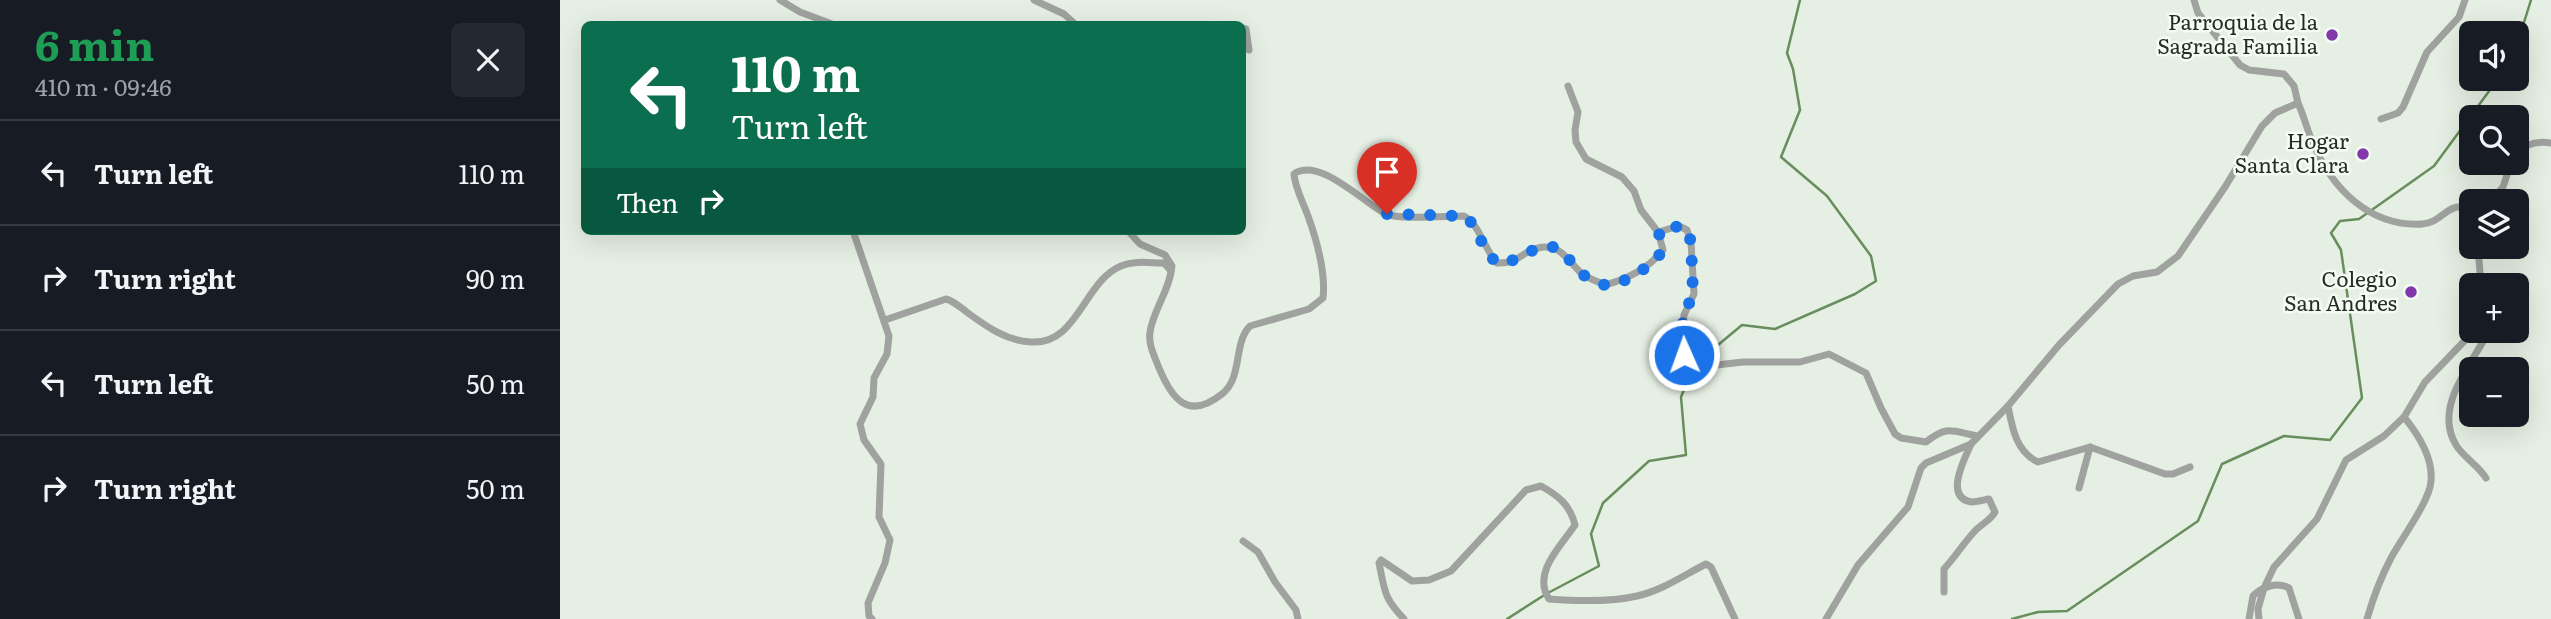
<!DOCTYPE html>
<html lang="en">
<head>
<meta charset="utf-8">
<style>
  :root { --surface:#171b24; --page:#242831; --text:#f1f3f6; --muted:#9ea1a6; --line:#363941 }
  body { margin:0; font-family:Literata,serif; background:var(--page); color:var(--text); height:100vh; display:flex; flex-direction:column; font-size:26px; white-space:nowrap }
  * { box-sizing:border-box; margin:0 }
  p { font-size:23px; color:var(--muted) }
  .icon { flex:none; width:38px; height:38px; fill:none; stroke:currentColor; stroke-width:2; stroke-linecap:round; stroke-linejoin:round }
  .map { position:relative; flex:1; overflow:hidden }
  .details { display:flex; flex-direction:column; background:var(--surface); width:560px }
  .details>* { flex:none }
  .banner { position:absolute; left:21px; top:21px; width:665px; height:214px; border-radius:10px; box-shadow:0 7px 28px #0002; background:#0b6e4f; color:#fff; overflow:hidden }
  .controls { position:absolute; left:1899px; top:21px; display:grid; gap:14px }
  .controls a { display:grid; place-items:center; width:70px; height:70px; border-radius:10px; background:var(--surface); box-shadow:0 7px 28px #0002; font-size:35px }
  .pin { position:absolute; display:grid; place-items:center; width:60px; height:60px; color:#fff; margin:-72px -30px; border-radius:50% 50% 50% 0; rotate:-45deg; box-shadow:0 0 7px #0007 }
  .pin .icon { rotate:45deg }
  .me { position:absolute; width:77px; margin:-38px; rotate:358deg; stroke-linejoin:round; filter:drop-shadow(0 0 5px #0008) }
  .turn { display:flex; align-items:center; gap:24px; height:147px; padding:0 35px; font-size:32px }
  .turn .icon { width:91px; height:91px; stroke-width:2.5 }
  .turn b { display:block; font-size:49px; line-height:60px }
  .then { display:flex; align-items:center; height:66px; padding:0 35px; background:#0003; gap:14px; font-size:26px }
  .round { display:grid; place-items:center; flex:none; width:74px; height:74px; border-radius:10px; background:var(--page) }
  .summary { display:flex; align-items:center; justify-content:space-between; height:119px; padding:0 35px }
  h1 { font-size:42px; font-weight:700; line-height:52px; color:#1e9e55 }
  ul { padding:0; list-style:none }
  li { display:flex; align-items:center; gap:21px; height:105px; padding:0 35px; border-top:2px solid var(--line) }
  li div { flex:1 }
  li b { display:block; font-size:26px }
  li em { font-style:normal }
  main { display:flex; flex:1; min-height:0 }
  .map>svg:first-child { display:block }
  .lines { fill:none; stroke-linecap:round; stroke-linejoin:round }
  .stream { stroke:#678e5c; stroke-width:2.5 }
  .street { stroke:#9fa29e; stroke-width:7 }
  .route { stroke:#1a73e8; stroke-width:12; stroke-dasharray:0 21.6 }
  .poi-dot { fill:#8038ab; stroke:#f4fdf1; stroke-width:2.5 }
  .labels { text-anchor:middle; stroke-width:5; stroke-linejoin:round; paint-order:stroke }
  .poi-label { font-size:21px; fill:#282b27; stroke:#f4fdf1; text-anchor:end }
</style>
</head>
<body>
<main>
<section class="details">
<div class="summary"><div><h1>6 min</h1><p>410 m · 09:46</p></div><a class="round"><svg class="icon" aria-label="close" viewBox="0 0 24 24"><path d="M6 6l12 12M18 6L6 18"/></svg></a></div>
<ul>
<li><svg class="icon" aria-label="left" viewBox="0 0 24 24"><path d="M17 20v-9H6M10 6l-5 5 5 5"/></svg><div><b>Turn left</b></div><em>110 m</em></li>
<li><svg class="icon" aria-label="right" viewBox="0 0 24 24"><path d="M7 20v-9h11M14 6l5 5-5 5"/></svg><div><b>Turn right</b></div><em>90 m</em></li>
<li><svg class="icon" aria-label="left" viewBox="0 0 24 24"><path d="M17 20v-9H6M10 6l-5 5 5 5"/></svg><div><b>Turn left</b></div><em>50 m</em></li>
<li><svg class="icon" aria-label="right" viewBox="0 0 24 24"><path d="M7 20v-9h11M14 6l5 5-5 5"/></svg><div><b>Turn right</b></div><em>50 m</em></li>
</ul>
</section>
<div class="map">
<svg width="1991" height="619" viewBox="0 0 1991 619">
  <rect width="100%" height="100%" fill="#e6efe4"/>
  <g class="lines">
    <g class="stream">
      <path d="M 1956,48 L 1971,0"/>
      <path d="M 947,619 L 986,594 L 1039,566 L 1031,534 L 1043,503 L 1089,461 L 1126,455 L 1121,397 L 1134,365 L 1182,325 L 1215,329 L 1295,294 L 1316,281 L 1311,256 L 1267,196 L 1221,157 L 1240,110 L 1233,69 L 1227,53 L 1240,0"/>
      <path d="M 1452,619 L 1478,612 L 1507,611 L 1638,521 L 1662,464 L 1724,436 L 1770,440 L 1802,398 L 1781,250 L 1771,233 L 1780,221 L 1799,219 L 1874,166 L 1938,79"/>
    </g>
    <g class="street">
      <path d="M 220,0 L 240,12 L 272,24"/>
      <path d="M 474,0 L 504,14 L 515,24"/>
      <path d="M 1634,0 L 1638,13 L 1680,65 L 1689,70 L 1724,74 L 1734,86 L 1738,103"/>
      <path d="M 682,28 L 686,29 L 689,50"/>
      <path d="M 1008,86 L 1018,112 L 1015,130 L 1016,142 L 1026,159 L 1062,177 L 1074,191 L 1081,210 L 1098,232 L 1119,226 L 1127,230 L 1131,242 L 1134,294 L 1124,315 L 1121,344 L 1124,355 L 1130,363 L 1139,367 L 1183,362 L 1240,362 L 1269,354 L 1306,373 L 1321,408 L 1335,434 L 1341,438 L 1366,442 C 1388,425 1391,431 1417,436"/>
      <path d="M 1821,119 L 1838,113 L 1843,107 L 1867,52 L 1899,17 L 1905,0"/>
      <path d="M 1956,154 C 1965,144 1978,141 1991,143"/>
      <path d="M 1931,201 L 1943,187 L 1951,163"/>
      <path d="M 293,231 L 329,336 L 327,354 L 314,378 L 313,397 L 300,424 L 304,440 L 321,464 L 319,517 L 330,540 L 325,563 L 308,603 L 309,616 L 312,619"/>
      <path d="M 568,231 L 580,244 L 605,255 L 612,266 C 610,290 593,310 590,332 C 588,345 595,357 599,368 C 612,399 628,421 662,394 C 683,378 673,343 690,326 L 749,309 L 763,298 C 766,271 757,241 748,216 C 743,202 735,188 734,174 C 759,156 805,204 826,214 C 840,220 886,216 904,216 C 920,225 924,249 937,263 C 959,264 962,251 978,248 C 999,243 1007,259 1020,272 C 1026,278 1037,281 1045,285 C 1067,279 1089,268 1103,250 L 1098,232"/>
      <path d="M 1918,247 L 1921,285"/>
      <path d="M 325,320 L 386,299 C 394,301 401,308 408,313 C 427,327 447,341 471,342 C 518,345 524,281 561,266 C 575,260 590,263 604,263 L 611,271"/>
      <path d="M 1925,331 L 1925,338 C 1908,369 1874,408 1896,445 C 1903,457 1918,465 1926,478"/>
      <path d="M 1448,406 C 1452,427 1456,452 1478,462 L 1530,447 L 1605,474 L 1613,474 L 1630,467"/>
      <path d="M 1519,488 L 1530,447"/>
      <path d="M 683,541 L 698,552 L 715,582 L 736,610 L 738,619"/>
      <path d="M 1384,592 L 1384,569 C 1395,557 1403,544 1414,532 C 1421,524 1430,521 1435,512 L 1429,499 C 1424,500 1417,502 1412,502 C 1383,498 1405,458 1411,444"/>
      <path d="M 844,619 C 824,598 825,592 819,563 L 821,560 L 852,581 L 869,580 L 891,571 L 966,490 L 981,486 C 999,496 1010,505 1015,525 C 1000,547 972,573 989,599 C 1015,601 1051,602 1077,596 C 1101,591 1124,575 1146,564 L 1151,567 L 1175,619"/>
      <path d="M 1266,619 L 1298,565 L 1348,507 L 1361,468 L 1366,463 L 1411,444 L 1448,406 L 1499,345 L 1558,284 L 1573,276 L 1597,272 L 1618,256 L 1665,187 L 1702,126 L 1715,113 L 1738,103 C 1744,116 1747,130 1753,143 C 1772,189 1810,227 1862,224 C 1883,223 1886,201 1911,208"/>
      <path d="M 1689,619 L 1693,596 C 1702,587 1717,581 1729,588 L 1739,619"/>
      <path d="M 1699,619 L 1698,609 L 1704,588 L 1714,567 L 1757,519 L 1786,460 L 1824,436 L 1844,417"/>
      <path d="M 1807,619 C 1813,598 1821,577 1831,558 C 1841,539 1870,501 1871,481 C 1873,458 1858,434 1844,417 L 1865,382 L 1914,331"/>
    </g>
  </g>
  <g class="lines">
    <path class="route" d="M 827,214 L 904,216 L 909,219 L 929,255 L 937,263 C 959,264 973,243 993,247 C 1006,250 1011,265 1021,273 C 1025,277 1039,284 1045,285 C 1060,286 1084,270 1094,261 C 1104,252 1104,243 1098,232 L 1119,226 L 1127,230 L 1131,242 L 1133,294 L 1124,315 L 1121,333 L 1124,355"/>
  </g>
  <g class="poi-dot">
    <circle cx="1772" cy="35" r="7"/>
    <circle cx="1803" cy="154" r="7"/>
    <circle cx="1851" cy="292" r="7"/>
  </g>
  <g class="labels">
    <g class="poi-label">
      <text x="1758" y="30">Parroquia de la<tspan x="1758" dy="24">Sagrada Familia</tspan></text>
      <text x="1789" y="149">Hogar<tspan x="1789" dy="24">Santa Clara</tspan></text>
      <text x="1837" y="287">Colegio<tspan x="1837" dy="24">San Andres</tspan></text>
    </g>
  </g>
</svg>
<div class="controls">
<a><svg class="icon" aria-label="sound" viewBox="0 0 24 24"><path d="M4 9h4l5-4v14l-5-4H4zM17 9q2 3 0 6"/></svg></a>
<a><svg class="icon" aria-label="search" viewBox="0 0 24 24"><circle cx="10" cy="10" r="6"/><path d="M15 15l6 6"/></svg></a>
<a><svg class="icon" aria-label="layers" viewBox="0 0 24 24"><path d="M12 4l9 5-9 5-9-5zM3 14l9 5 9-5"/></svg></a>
<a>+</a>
<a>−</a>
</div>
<div class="pin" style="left:827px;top:214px;background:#d93025"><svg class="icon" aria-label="arrive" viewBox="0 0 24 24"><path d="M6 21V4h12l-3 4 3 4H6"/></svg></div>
<svg class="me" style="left:1124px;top:355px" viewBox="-20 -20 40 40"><circle r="17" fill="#1a73e8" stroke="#fff" stroke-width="3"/><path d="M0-11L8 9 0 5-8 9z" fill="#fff"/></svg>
<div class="banner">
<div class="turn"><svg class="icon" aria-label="left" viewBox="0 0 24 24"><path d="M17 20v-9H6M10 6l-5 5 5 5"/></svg><div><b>110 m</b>Turn left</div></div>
<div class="then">Then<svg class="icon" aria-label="right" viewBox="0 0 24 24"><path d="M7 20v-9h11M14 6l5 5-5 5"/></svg></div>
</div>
</div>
</main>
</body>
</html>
